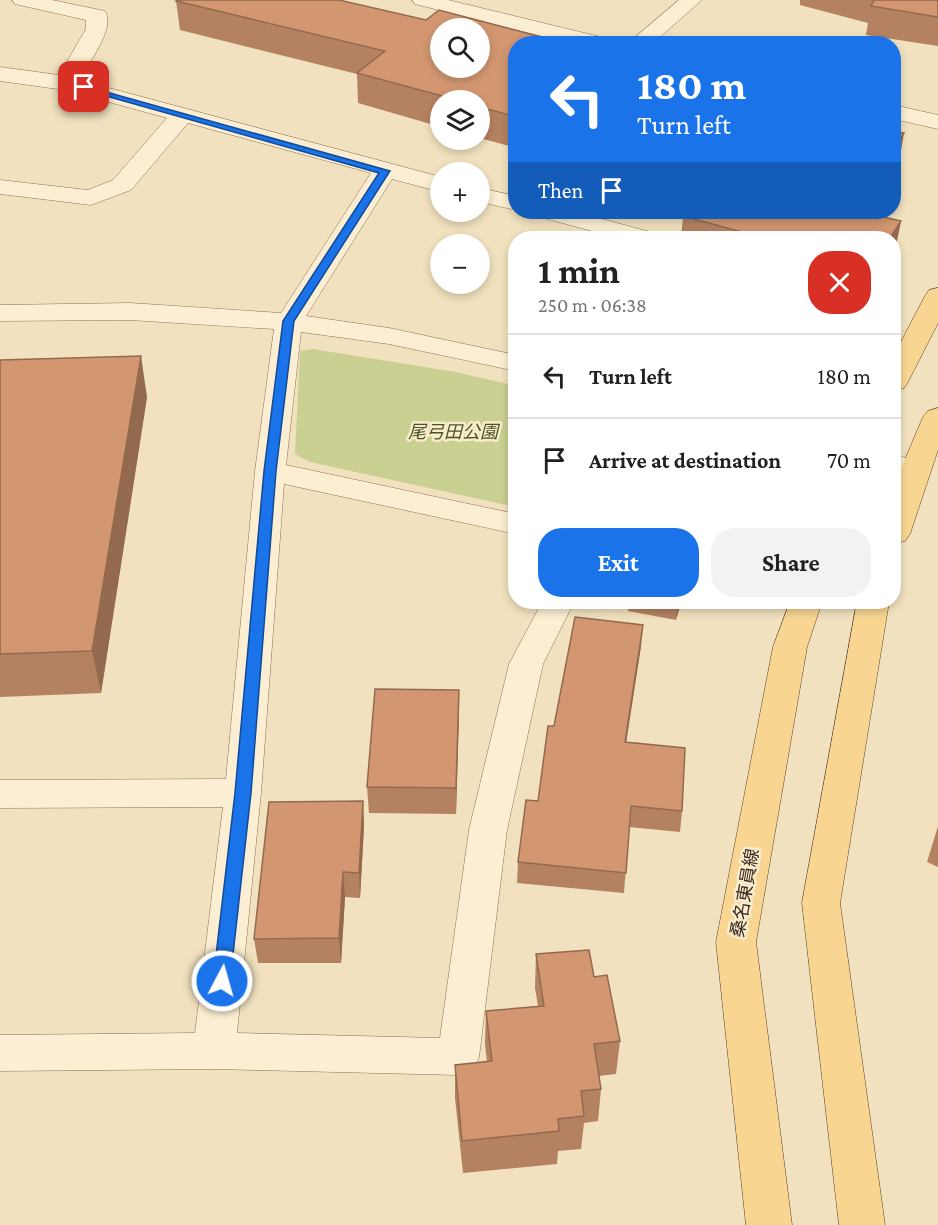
<!DOCTYPE html>
<html lang="en">
<head>
<meta charset="utf-8">
<style>
  :root { --surface:#fff; --page:#f2f2f2; --text:#202124; --muted:#757577; --line:#e0e0e0; --accent:#1a73e8 }
  body { margin:0; font-family:"Crimson Pro","Noto Sans JP",serif; background:var(--page); color:var(--text); height:100vh; display:flex; flex-direction:column; font-size:22px; white-space:nowrap }
  * { box-sizing:border-box; margin:0 }
  p { font-size:20px; color:var(--muted) }
  .icon { flex:none; width:33px; height:33px; fill:none; stroke:currentColor; stroke-width:2; stroke-linecap:round; stroke-linejoin:round }
  .map { position:relative; flex:1; overflow:hidden }
  .panel { position:absolute; left:508px; top:231px; width:393px; height:378px; display:flex; flex-direction:column; background:var(--surface); border-radius:24px; box-shadow:0 3px 9px #0003 }
  .panel>* { flex:none }
  .top-card { position:absolute; left:508px; top:36px; width:393px; height:183px; border-radius:24px; box-shadow:0 3px 9px #0003; background:#1a73e8; color:#fff; overflow:hidden }
  .controls { position:absolute; left:430px; top:18px; display:grid; gap:12px }
  .controls a { display:grid; place-items:center; width:60px; height:60px; border-radius:50%; background:var(--surface); box-shadow:0 3px 9px #0003; font-size:30px }
  .pin { position:absolute; display:grid; place-items:center; width:51px; height:51px; color:#fff; margin:-26px; border-radius:12px; box-shadow:0 3px 9px #0006 }
  .me { position:absolute; width:66px; margin:-33px; rotate:6deg; stroke-linejoin:round; filter:drop-shadow(0 0 4px #0008) }
  .turn { display:flex; align-items:center; gap:21px; height:126px; padding:0 30px; font-size:27px }
  .turn .icon { width:78px; height:78px; stroke-width:2.5 }
  .turn b { display:block; font-size:42px; line-height:51px }
  .then { display:flex; align-items:center; height:57px; padding:0 30px; background:#0003; gap:12px; font-size:22px }
  .round { display:grid; place-items:center; flex:none; width:63px; height:63px; border-radius:24px; background:var(--page) }
  .head { display:flex; align-items:center; justify-content:space-between; height:102px; padding:0 30px }
  h1 { font-size:36px; font-weight:700; line-height:45px }
  .button { display:flex; gap:12px; margin-top:auto; padding:12px 30px }
  .button a { flex:1; height:69px; border-radius:24px; background:var(--accent); color:#fff; font-size:24px; font-weight:700; line-height:69px; text-align:center }
  .button a+a { background:var(--page); color:var(--text) }
  ul { padding:0; list-style:none }
  li { display:flex; align-items:center; gap:18px; height:84px; padding:0 30px; border-top:2px solid var(--line) }
  li div { flex:1 }
  li b { display:block; font-size:22px }
  li em { font-style:normal }
  .map>svg:first-child { display:block }
  .green { fill:#cad091 }
  .lines { fill:none; stroke-linecap:round; stroke-linejoin:round }
  .minor-casing { stroke:#8b7156; stroke-width:1 }
  .major-casing { stroke:#583f2a; stroke-width:1 }
  .minor { fill:#fbeed2; fill-rule:evenodd }
  .major { fill:#f8d692; fill-rule:evenodd }
  .wall { fill:#b58261 }
  .shaded-wall { fill:#936a4f }
  .building { fill:#d29771; stroke:#936a4f; stroke-width:1.5; fill-rule:evenodd }
  .route { fill:#1a73e8; stroke:#114b97; stroke-width:1.5 }
  .labels { text-anchor:middle; stroke-width:5; stroke-linejoin:round; paint-order:stroke }
  .park-label { font-size:18px; font-style:italic; fill:#4a5720; stroke:#f8ebce }
  .street-label { font-size:18px; fill:#39291b; stroke:#f8ebce }
</style>
</head>
<body>
<div class="map">
<svg width="938" height="1225" viewBox="0 0 938 1225">
  <rect width="100%" height="100%" fill="#f1e1be"/>
  <path class="green" d="M 313,349 L 456,372 L 516,386 L 516,507 L 310,462 L 295,454 L 300,351 Z"/>
  <g class="lines">
    <g class="minor-casing">
      <g id="minor">
        <path d="M 12,0 L 52,0 L 105,11 C 116,28 88,64 79,80 L 441,177 L 441,192 L 392,179 L 306,316 L 389,328 L 516,355 L 516,371 L 389,344 L 301,332 L 286,465 L 516,514 L 516,534 L 284,484 L 261,793 L 237,1033 L 440,1038 L 469,830 L 509,664 L 542,602 L 574,602 L 543,664 L 507,830 L 479,1057 L 473,1070 L 458,1075 L 214,1069 L 0,1071 L 0,1035 L 195,1033 L 223,807 L 0,808 L 0,780 L 226,779 L 255,471 L 274,329 L 130,320 L 0,321 L 0,305 L 130,303 L 281,313 L 371,173 L 188,123 L 131,190 L 91,205 L 0,194 L 0,180 L 88,190 L 113,180 L 167,118 L 65,90 L 0,81 L 0,67 L 59,75 L 86,29 L 86,20 L 15,4 Z"/>
        <path d="M 412,0 L 448,0 L 609,39 L 612,44 L 573,44 L 415,4 Z"/>
        <path d="M 679,0 L 702,0 L 652,44 L 627,44 Z"/>
        <path d="M 894,105 L 938,115 L 938,129 L 894,119 Z"/>
        <path d="M 480,188 L 516,196 L 516,210 L 480,202 Z"/>
        <path d="M 536,212 L 576,212 L 654,233 L 658,238 L 618,238 L 540,217 Z"/>
        <path d="M 781,212 L 806,212 L 788,238 L 764,238 Z"/>
        <path d="M 894,455 L 925,463 L 929,470 L 925,477 L 914,480 L 894,475 Z"/>
      </g>
    </g>
    <g class="major-casing">
      <g id="major">
        <path d="M 938,288 L 938,323 L 908,382 L 904,388 L 894,391 L 894,355 L 925,296 L 929,290 Z"/>
        <path d="M 938,408 L 938,450 L 910,534 L 905,541 L 894,544 L 894,485 L 923,417 L 928,411 Z"/>
        <path d="M 790,602 L 822,602 L 807,647 L 756,942 L 792,1225 L 746,1225 L 716,942 L 773,647 Z"/>
        <path d="M 857,602 L 889,602 L 840,903 L 885,1225 L 839,1225 L 802,903 Z"/>
      </g>
    </g>
    <use href="#minor" class="minor"/>
    <use href="#major" class="major"/>
  </g>
  <g class="wall">
    <path d="M 800,0 L 938,0 L 938,46 L 866,35 L 868,23 L 800,5 Z"/>
    <path d="M 176,1 L 426,20 L 516,44 L 516,148 L 480,138 L 480,100 L 441,100 L 441,127 L 358,103 L 357,74 L 180,30 Z"/>
    <path d="M 686,212 L 779,212 L 776,216 L 878,216 L 901,221 L 896,245 L 894,238 L 681,238 L 683,216 Z"/>
    <path d="M 0,360 L 147,397 L 101,693 L 0,697 Z"/>
    <path d="M 629,602 L 681,602 L 676,620 L 628,611 Z"/>
    <path d="M 641,646 L 626,742 L 682,811 L 680,832 L 629,827 L 624,893 L 517,883 L 518,862 L 538,801 L 554,726 Z"/>
    <path d="M 459,690 L 456,814 L 369,813 L 367,787 Z"/>
    <path d="M 363,801 L 364,826 L 360,898 L 345,897 L 341,963 L 258,963 L 254,939 Z"/>
    <path d="M 938,826 L 938,867 L 927,862 Z"/>
    <path d="M 536,954 L 594,977 L 620,1041 L 616,1074 L 599,1076 L 601,1089 L 598,1121 L 584,1123 L 581,1149 L 558,1151 L 557,1164 L 463,1173 L 455,1098 L 455,1065 L 487,1062 L 485,1044 L 486,1011 L 538,1006 L 535,988 Z"/>
  </g>
  <g class="shaded-wall">
    <path d="M 904,133 L 900,156 L 894,165 L 894,149 Z"/>
    <path d="M 768,212 L 779,212 L 763,238 L 766,216 Z"/>
    <path d="M 871,212 L 880,212 L 865,237 L 870,214 Z"/>
    <path d="M 901,221 L 896,245 L 894,248 L 894,238 L 890,238 Z"/>
    <path d="M 141,356 L 147,397 L 101,693 L 92,651 Z"/>
    <path d="M 678,602 L 681,602 L 676,620 Z"/>
    <path d="M 643,625 L 641,646 L 623,763 L 625,742 Z"/>
    <path d="M 459,690 L 459,716 L 456,814 L 456,788 Z"/>
    <path d="M 363,801 L 364,826 L 360,898 L 359,873 Z"/>
    <path d="M 343,872 L 345,897 L 341,963 L 339,938 Z"/>
  </g>
  <g class="building">
    <path d="M 178,0 L 339,0 L 426,20 L 439,10 L 568,44 L 516,44 L 516,117 L 480,107 L 480,100 L 457,100 L 357,73 L 385,51 L 176,1 ZM 441,28 L 480,28 L 480,68 L 441,68 Z"/>
    <path d="M 874,0 L 938,0 L 938,17 L 871,6 Z"/>
    <path d="M 894,131 L 904,133 L 894,149 Z"/>
    <path d="M 686,212 L 768,212 L 766,216 L 793,216 L 796,212 L 871,212 L 870,214 L 901,221 L 890,238 L 764,238 L 683,216 Z"/>
    <path d="M 141,356 L 92,651 L 0,654 L 0,360 Z"/>
    <path d="M 575,617 L 643,625 L 625,742 L 685,748 L 682,811 L 631,806 L 626,873 L 518,862 L 526,800 L 538,801 L 548,726 L 554,726 Z"/>
    <path d="M 375,689 L 459,690 L 456,788 L 367,787 Z"/>
    <path d="M 363,801 L 359,873 L 343,872 L 339,938 L 254,939 L 269,802 Z"/>
    <path d="M 589,950 L 594,977 L 607,975 L 620,1041 L 594,1044 L 601,1089 L 581,1091 L 584,1116 L 558,1119 L 559,1131 L 462,1141 L 455,1065 L 492,1061 L 486,1011 L 544,1006 L 536,954 Z"/>
  </g>
  <path class="route" d="M 81,85 L 390,171 L 294,321 L 276,471 L 251,793 L 230,981 L 228,986 L 216,986 L 213,981 L 235,793 L 264,471 L 283,321 L 379,173 L 81,89 Z"/>
  <g class="labels">
    <g class="park-label">
      <text x="453" y="438">尾弓田公園</text>
    </g>
    <g class="street-label">
      <text transform="translate(745 893) rotate(-80)" y="6">桑名東員線</text>
    </g>
  </g>
</svg>
<div class="controls">
<a><svg class="icon" aria-label="search" viewBox="0 0 24 24"><circle cx="10" cy="10" r="6"/><path d="M15 15l6 6"/></svg></a>
<a><svg class="icon" aria-label="layers" viewBox="0 0 24 24"><path d="M12 4l9 5-9 5-9-5zM3 14l9 5 9-5"/></svg></a>
<a>+</a>
<a>−</a>
</div>
<div class="pin" style="left:84px;top:87px;background:#d93025"><svg class="icon" aria-label="arrive" viewBox="0 0 24 24"><path d="M6 21V4h12l-3 4 3 4H6"/></svg></div>
<svg class="me" style="left:222px;top:981px" viewBox="-20 -20 40 40"><circle r="17" fill="#1a73e8" stroke="#fff" stroke-width="3"/><path d="M0-11L8 9 0 5-8 9z" fill="#fff"/></svg>
<div class="top-card">
<div class="turn"><svg class="icon" aria-label="left" viewBox="0 0 24 24"><path d="M17 20v-9H6M10 6l-5 5 5 5"/></svg><div><b>180 m</b>Turn left</div></div>
<div class="then">Then<svg class="icon" aria-label="arrive" viewBox="0 0 24 24"><path d="M6 21V4h12l-3 4 3 4H6"/></svg></div>
</div>
<section class="panel">
<div class="head"><div><h1>1 min</h1><p>250 m · 06:38</p></div><a class="round" style="background:#d93025;color:#fff"><svg class="icon" aria-label="close" viewBox="0 0 24 24"><path d="M6 6l12 12M18 6L6 18"/></svg></a></div>
<ul>
<li><svg class="icon" aria-label="left" viewBox="0 0 24 24"><path d="M17 20v-9H6M10 6l-5 5 5 5"/></svg><div><b>Turn left</b></div><em>180 m</em></li>
<li><svg class="icon" aria-label="arrive" viewBox="0 0 24 24"><path d="M6 21V4h12l-3 4 3 4H6"/></svg><div><b>Arrive at destination</b></div><em>70 m</em></li>
</ul>
<div class="button"><a>Exit</a><a>Share</a></div>
</section>
</div>
</body>
</html>
